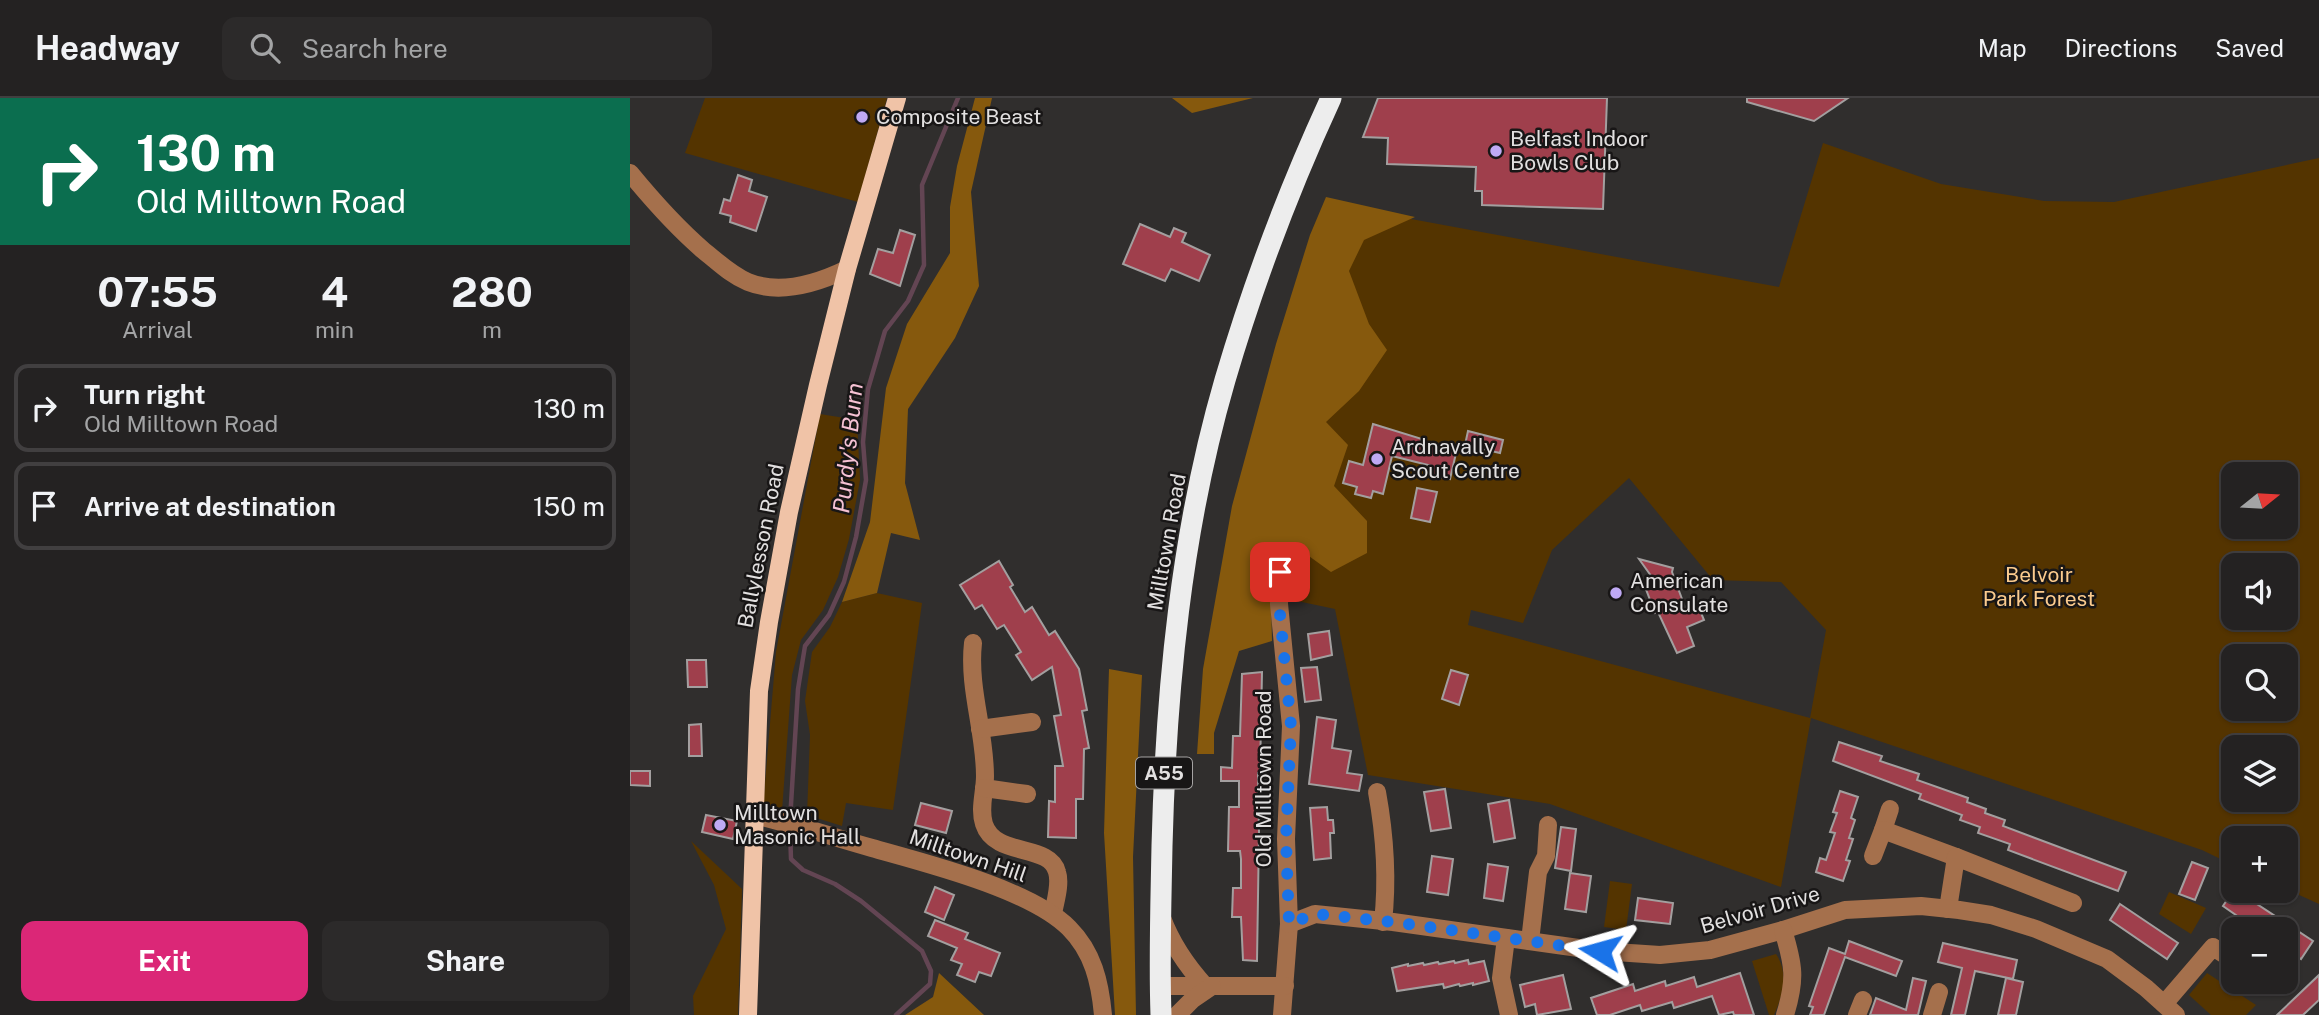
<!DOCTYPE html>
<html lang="en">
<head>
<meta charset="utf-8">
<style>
  :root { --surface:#242222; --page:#2c2a2a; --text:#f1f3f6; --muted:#a3a4a5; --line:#413f40; --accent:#db2777 }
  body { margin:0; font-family:"Public Sans",sans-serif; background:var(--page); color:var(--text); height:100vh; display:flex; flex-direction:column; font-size:26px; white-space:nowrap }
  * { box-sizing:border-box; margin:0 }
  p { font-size:23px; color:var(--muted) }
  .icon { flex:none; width:38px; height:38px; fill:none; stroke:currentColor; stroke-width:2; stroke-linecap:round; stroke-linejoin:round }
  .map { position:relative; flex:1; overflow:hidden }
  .details { display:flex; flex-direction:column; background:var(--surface); width:630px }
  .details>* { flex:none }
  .hud { background:#0b6e4f; color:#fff; overflow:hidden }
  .needle { width:46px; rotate:72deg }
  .tools { position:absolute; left:1591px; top:364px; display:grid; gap:14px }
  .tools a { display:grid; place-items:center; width:77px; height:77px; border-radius:14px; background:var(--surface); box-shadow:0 2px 5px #0004,0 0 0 2px var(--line); font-size:35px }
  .pin { position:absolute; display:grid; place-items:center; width:60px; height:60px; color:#fff; margin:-30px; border-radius:14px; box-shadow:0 4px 10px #0006 }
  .me { position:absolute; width:77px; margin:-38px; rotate:278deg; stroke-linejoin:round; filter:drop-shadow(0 0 5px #0008) }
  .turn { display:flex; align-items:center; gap:24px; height:147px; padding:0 21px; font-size:32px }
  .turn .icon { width:91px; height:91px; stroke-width:2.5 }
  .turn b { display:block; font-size:49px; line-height:60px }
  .eta { display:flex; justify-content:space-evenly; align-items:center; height:119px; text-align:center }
  .eta b { font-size:42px; font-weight:700; line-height:49px }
  .action { display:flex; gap:14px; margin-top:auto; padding:14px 21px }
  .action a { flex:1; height:80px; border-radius:14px; background:var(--accent); color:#fff; font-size:28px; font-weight:700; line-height:80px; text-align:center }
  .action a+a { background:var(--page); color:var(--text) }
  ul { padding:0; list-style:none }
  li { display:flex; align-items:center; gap:21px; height:88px; margin:0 14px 10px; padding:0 7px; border:4px solid var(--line); border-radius:14px }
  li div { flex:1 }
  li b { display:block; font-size:26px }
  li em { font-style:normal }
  header { display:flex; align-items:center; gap:42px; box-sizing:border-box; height:98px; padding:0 35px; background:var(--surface); border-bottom:2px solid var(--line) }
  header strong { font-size:33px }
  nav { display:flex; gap:38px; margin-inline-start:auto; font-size:24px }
  .search { width:490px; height:63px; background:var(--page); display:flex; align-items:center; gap:18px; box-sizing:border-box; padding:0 24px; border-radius:14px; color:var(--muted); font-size:26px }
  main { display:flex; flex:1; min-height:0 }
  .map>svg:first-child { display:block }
  .green { fill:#543400; fill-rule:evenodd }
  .forest { fill:#86590d }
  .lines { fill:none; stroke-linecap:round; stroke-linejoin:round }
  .stream { stroke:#634553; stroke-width:4.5 }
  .building { fill:#9f3f4c; stroke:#a39f9f; stroke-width:2 }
  .minor { stroke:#a5704c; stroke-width:18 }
  .major { stroke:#f0c3a7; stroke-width:18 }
  .highway { stroke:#ededed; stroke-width:21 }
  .route { stroke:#1a73e8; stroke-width:12; stroke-dasharray:0 21.6 }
  .poi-dot { fill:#bfa9f4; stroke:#181616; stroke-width:2.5 }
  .labels { text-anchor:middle; stroke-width:5; stroke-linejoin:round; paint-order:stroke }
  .shield { fill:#181616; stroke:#a5a3a3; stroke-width:2 }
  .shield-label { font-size:19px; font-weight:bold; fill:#e2e0e0 }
  .poi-label { font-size:21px; fill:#e2e0e0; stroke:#181616; text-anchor:start }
  .street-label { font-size:21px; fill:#e2e0e0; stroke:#181616 }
  .park-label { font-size:21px; fill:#fbcb8e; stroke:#181616 }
  .water-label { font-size:23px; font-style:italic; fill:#f6c2d4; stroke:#181616 }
</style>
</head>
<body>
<header>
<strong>Headway</strong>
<div class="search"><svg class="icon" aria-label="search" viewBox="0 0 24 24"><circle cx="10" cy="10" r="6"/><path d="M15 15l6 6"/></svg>Search here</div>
<nav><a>Map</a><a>Directions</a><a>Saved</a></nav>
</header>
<main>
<section class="details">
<div class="hud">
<div class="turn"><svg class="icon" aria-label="right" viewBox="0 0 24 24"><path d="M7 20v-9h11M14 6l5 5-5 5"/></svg><div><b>130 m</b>Old Milltown Road</div></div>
</div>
<div class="eta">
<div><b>07:55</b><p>Arrival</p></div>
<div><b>4</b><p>min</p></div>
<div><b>280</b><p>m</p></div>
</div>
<ul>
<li><svg class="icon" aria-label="right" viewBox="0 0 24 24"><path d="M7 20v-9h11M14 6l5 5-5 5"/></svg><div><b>Turn right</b><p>Old Milltown Road</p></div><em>130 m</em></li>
<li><svg class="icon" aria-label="arrive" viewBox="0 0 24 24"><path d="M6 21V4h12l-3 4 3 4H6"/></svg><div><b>Arrive at destination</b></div><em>150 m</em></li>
</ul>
<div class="action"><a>Exit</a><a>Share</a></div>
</section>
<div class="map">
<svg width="1689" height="917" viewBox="0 0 1689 917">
  <rect width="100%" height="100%" fill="#302e2d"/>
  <g class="green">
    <path d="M 75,0 L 257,0 L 228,104 L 55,55 Z"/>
    <path d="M 1193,45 L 1311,86 L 1414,103 L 1484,104 L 1689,60 L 1689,806 L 1656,791 L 1656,740 L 1603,740 L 1603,767 L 1572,752 L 1181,620 L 1151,789 L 920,706 L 738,677 L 705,511 L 639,497 L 711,108 L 1149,189 ZM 1603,376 L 1656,376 L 1656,429 L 1603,429 ZM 999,380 L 1083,482 L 1151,484 L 1196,532 L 1180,620 L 838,527 L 841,512 L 893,525 L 922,452 ZM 1603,467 L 1656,467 L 1656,520 L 1603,520 ZM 1603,558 L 1656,558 L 1656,611 L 1603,611 ZM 1603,649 L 1656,649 L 1656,702 L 1603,702 Z"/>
    <path d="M 190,316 L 227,322 L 230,382 L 219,441 L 208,479 L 193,512 L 171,542 L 162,577 L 152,713 L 133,709 L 146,554 Z"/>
    <path d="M 247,495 L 292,505 L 263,712 L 216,705 L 212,728 L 177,717 L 180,637 L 175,603 L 182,554 L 200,529 L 212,504 Z"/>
    <path d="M 61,743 L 112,791 L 108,917 L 64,917 L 63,898 L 96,831 L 84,787 Z"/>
    <path d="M 980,783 L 1002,786 L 996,832 L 974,829 Z"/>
    <path d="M 1539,794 L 1576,810 L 1561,836 L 1529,816 Z"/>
    <path d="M 1146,856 C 1159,875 1153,897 1144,917 L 1139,917 L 1122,863 Z"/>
    <path d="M 1577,875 L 1626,907 L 1616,917 L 1581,917 L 1559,897 Z"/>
  </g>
  <g class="forest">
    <path d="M 345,0 L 362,0 L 341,94 L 349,188 L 325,240 L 278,311 L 275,385 L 290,442 L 261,435 L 247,495 L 212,504 L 240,424 L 256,290 L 277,226 L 320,155 L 320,109 L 327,68 Z"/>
    <path d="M 542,0 L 623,0 L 562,15 Z"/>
    <path d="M 696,99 L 785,119 L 734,142 L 719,173 L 739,226 L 757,252 L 729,293 L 696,324 L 718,347 L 704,388 L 737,423 L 737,455 L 701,474 L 665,448 L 640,456 L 642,543 L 609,553 L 584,635 L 584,656 L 567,656 L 573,571 L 602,408 L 646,246 L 680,137 Z"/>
    <path d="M 479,571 L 512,577 L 503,759 L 506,917 L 485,917 L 474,735 Z"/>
    <path d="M 309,875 L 354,917 L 275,917 L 303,899 Z"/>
  </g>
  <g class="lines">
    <g class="stream">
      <path d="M 160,723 L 168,591 L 175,548 L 199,517 L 214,484 L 226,439 L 236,382 L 233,344 L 238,291 L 255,233 L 278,203 L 294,167 L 292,87 L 328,0"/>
      <path d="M 160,732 L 161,761 L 173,772 L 205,786 L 231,803 L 292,853 L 301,873 L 300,886 L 266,917"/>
    </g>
  </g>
  <g class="building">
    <path d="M 748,0 L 977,0 L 973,111 L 852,107 L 852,93 L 845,93 L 846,69 L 757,66 L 758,40 L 733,39 Z"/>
    <path d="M 1117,0 L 1218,0 L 1184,23 L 1117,4 Z"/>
    <path d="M 108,77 L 122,82 L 119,93 L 137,99 L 126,133 L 100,124 L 101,118 L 90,115 L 94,101 L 100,103 Z"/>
    <path d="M 510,126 L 540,139 L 544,130 L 556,135 L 552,144 L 580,157 L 569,183 L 541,171 L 535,183 L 493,166 Z"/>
    <path d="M 270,132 L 285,137 L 270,188 L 240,176 L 248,151 L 263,155 Z"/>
    <path d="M 743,326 L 792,341 L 791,343 L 827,351 L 820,381 L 800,377 L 802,368 L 762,358 L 753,396 L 743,393 L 741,400 L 725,396 L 727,389 L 713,385 L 719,363 L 733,367 Z"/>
    <path d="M 838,333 L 873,342 L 870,355 L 835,347 Z"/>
    <path d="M 787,390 L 807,394 L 800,424 L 781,420 Z"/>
    <path d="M 1009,461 L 1043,470 L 1042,474 L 1055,509 L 1067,505 L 1074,522 L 1057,529 L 1064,548 L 1047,555 L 1028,514 L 1025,515 L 1014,486 L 1024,482 Z"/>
    <path d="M 369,463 L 383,487 L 380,489 L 395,514 L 402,509 L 419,537 L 425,533 L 449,571 L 457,612 L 452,613 L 459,650 L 454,651 L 453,701 L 446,701 L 446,740 L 418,739 L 419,703 L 425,704 L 425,668 L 433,668 L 424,618 L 431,617 L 422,569 L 402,582 L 386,557 L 391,554 L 374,527 L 367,531 L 352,507 L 345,511 L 330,487 Z"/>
    <path d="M 699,533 L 702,557 L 681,562 L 678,536 Z"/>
    <path d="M 57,562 L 76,562 L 77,589 L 58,589 Z"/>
    <path d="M 687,569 L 691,602 L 675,604 L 671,570 Z"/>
    <path d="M 821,572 L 838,577 L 829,607 L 812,601 Z"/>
    <path d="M 632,574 L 630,675 L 628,675 L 629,734 L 627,863 L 613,862 L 611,819 L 602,819 L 603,790 L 611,790 L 611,761 L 610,753 L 598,753 L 599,709 L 609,709 L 609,683 L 591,683 L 591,669 L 602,670 L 603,638 L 610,638 L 612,576 Z"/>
    <path d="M 687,619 L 706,622 L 702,650 L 721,653 L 717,675 L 732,677 L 729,693 L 679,686 Z"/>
    <path d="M 71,626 L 72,658 L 59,658 L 59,627 Z"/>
    <path d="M 1209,644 L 1252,658 L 1250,663 L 1289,676 L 1287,682 L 1338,700 L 1337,704 L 1356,711 L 1355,715 L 1375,722 L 1373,728 L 1496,774 L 1488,793 L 1378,752 L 1380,746 L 1348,735 L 1350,729 L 1330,722 L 1332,717 L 1289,701 L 1291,696 L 1203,663 Z"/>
    <path d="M 0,673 L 20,673 L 20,688 L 0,687 Z"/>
    <path d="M 815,691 L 821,730 L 801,733 L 794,694 Z"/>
    <path d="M 1210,693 L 1228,699 L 1221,720 L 1225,722 L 1219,740 L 1223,741 L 1216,762 L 1220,763 L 1213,783 L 1186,774 L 1190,760 L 1196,762 L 1205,735 L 1200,734 L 1207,715 L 1203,714 Z"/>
    <path d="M 879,702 L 885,740 L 864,744 L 858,706 Z"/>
    <path d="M 291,705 L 322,713 L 316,735 L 285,727 Z"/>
    <path d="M 697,709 L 698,722 L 703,722 L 704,735 L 700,735 L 701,760 L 684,762 L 680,710 Z"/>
    <path d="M 76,717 L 107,723 L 103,741 L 72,734 Z"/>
    <path d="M 931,729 L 946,731 L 941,773 L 925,770 Z"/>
    <path d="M 802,758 L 823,761 L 818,797 L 797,794 Z"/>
    <path d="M 1562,764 L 1578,770 L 1565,802 L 1549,796 Z"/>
    <path d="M 858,766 L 878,769 L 873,803 L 854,800 Z"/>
    <path d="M 940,775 L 961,778 L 956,814 L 935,811 Z"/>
    <path d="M 305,789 L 324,797 L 314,822 L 295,814 Z"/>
    <path d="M 1603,793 L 1607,793 L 1683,843 L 1671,861 L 1656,851 L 1656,831 L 1626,831 L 1593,808 Z"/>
    <path d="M 1008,800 L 1043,805 L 1040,826 L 1005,822 Z"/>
    <path d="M 1490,806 L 1548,845 L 1537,861 L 1480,822 Z"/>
    <path d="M 305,822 L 338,835 L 335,841 L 370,855 L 361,878 L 349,874 L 345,884 L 327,877 L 332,866 L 321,862 L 327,850 L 298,838 Z"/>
    <path d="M 1219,843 L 1272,863 L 1266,878 L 1215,859 L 1194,917 L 1180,917 L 1183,909 L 1179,908 L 1199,850 L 1215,856 Z"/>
    <path d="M 1313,845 L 1387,862 L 1383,881 L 1345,873 L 1335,917 L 1321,917 L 1332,870 L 1308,864 Z"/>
    <path d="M 838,862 L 839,866 L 854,863 L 859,883 L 843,887 L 843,885 L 830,888 L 829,886 L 814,890 L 813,886 L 767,893 L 762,870 L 778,866 L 778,868 L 793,865 L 794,867 L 808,864 L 809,866 L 824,863 L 825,865 Z"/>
    <path d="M 1110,875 L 1124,917 L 1104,917 L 1103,914 L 1089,917 L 1082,898 L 1044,910 L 1042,904 L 1012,913 L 1010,907 L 980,917 L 967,917 L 961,900 L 1003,886 L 1005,893 L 1035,883 L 1036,888 L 1064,879 L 1067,889 Z"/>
    <path d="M 933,877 L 941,911 L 907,917 L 905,906 L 895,909 L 890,887 Z"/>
    <path d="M 1689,877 L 1689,902 L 1673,917 L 1647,917 Z"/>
    <path d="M 1283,880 L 1296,883 L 1288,917 L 1240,917 L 1246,900 L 1276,912 Z"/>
    <path d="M 1376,880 L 1393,884 L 1386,917 L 1368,917 Z"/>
  </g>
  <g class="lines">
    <g class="minor">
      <path d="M 0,75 C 23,103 46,129 74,153 C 88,164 101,177 118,184 C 150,197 188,185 217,171"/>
      <path d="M 650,474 L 649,506 L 661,628 L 656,741 L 659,826 L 652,917"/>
      <path d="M 343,545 C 338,590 355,633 355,678 C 355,694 349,711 354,726 C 365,760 420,745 427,774 C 431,786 425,804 423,816"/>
      <path d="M 350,631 L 402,624"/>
      <path d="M 354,690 L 397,696"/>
      <path d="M 747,694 C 755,738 758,779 753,824"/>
      <path d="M 124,717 C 164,726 203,739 242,750 C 295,765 400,791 439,830 C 463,854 470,884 473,917"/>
      <path d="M 1253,732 L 1260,711"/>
      <path d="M 1243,758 L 1253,732 L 1326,759"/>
      <path d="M 1318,811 L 1326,759 L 1443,805"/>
      <path d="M 532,820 C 542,847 556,867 575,888"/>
      <path d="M 659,826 L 685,816 L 763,824 L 970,853 L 1030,857 L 1080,852 L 1153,832 L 1215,812 L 1291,808 L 1329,812 L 1361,817 L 1406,831 L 1477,861 L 1516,890 L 1546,917"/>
      <path d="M 1153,832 C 1164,868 1166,881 1155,917"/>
      <path d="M 876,840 L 871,880 L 879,917"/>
      <path d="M 900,843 L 908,774 L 916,758 L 918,727"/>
      <path d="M 530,888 L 655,888"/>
      <path d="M 1534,906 L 1583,849 L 1603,862"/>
      <path d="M 547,917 L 563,901 L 582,888"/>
      <path d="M 1227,917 L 1233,902"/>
      <path d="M 1302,917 L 1309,894"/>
    </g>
    <path class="major" d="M 118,917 L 129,593 L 139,524 L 159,414 L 188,287 L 217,171 L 267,0"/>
    <path class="highway" d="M 531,917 C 529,861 531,804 532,748 C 536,592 551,433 595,282 C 623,187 659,91 701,0"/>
  </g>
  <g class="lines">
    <path class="route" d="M 650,474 L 649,506 L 661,628 L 656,741 L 659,826 L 685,816 L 763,824 L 970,853"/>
  </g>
  <g class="poi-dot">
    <circle cx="232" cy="19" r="7"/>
    <circle cx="866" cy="53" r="7"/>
    <circle cx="747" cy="361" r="7"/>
    <circle cx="986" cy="495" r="7"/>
    <circle cx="90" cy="727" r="7"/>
  </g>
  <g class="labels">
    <rect class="shield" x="506" y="659.5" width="56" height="31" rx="5"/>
    <g class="shield-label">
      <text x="534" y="682">A55</text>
    </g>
    <g class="poi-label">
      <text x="246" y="26">Composite Beast</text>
      <text x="880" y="48">Belfast Indoor<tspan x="880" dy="24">Bowls Club</tspan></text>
      <text x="761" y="356">Ardnavally<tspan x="761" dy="24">Scout Centre</tspan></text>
      <text x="1000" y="490">American<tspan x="1000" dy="24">Consulate</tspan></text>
      <text x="104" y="722">Milltown<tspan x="104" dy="24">Masonic Hall</tspan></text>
    </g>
    <g class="street-label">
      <text transform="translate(537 444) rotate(-80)" y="7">Milltown Road</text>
      <text transform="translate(131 448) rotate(-79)" y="7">Ballylesson Road</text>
      <text transform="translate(634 681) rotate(-90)" y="7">Old Milltown Road</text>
      <text transform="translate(338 758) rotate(19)" y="7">Milltown Hill</text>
      <text transform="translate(1130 812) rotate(-16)" y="7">Belvoir Drive</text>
    </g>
    <g class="park-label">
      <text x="1409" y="484">Belvoir<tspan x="1409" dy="24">Park Forest</tspan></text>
    </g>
    <g class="water-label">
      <text transform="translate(218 350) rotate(-84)" y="8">Purdy's Burn</text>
    </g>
  </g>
</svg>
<div class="tools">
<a><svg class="needle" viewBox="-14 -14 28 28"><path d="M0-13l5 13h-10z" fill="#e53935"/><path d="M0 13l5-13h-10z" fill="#a3a4a5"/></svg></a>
<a><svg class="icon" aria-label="sound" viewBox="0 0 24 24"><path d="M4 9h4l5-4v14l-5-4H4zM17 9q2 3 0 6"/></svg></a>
<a><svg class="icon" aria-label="search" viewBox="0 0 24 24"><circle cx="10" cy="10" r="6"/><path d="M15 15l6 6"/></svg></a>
<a><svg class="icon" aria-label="layers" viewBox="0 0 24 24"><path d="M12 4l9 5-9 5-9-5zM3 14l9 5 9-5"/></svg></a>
<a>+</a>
<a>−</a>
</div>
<div class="pin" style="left:650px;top:474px;background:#d93025"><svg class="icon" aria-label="arrive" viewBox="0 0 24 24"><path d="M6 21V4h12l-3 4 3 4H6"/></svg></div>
<svg class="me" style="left:970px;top:853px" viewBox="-20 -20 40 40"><path d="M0-17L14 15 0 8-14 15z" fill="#1a73e8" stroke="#fff" stroke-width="4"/></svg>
</div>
</main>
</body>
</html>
